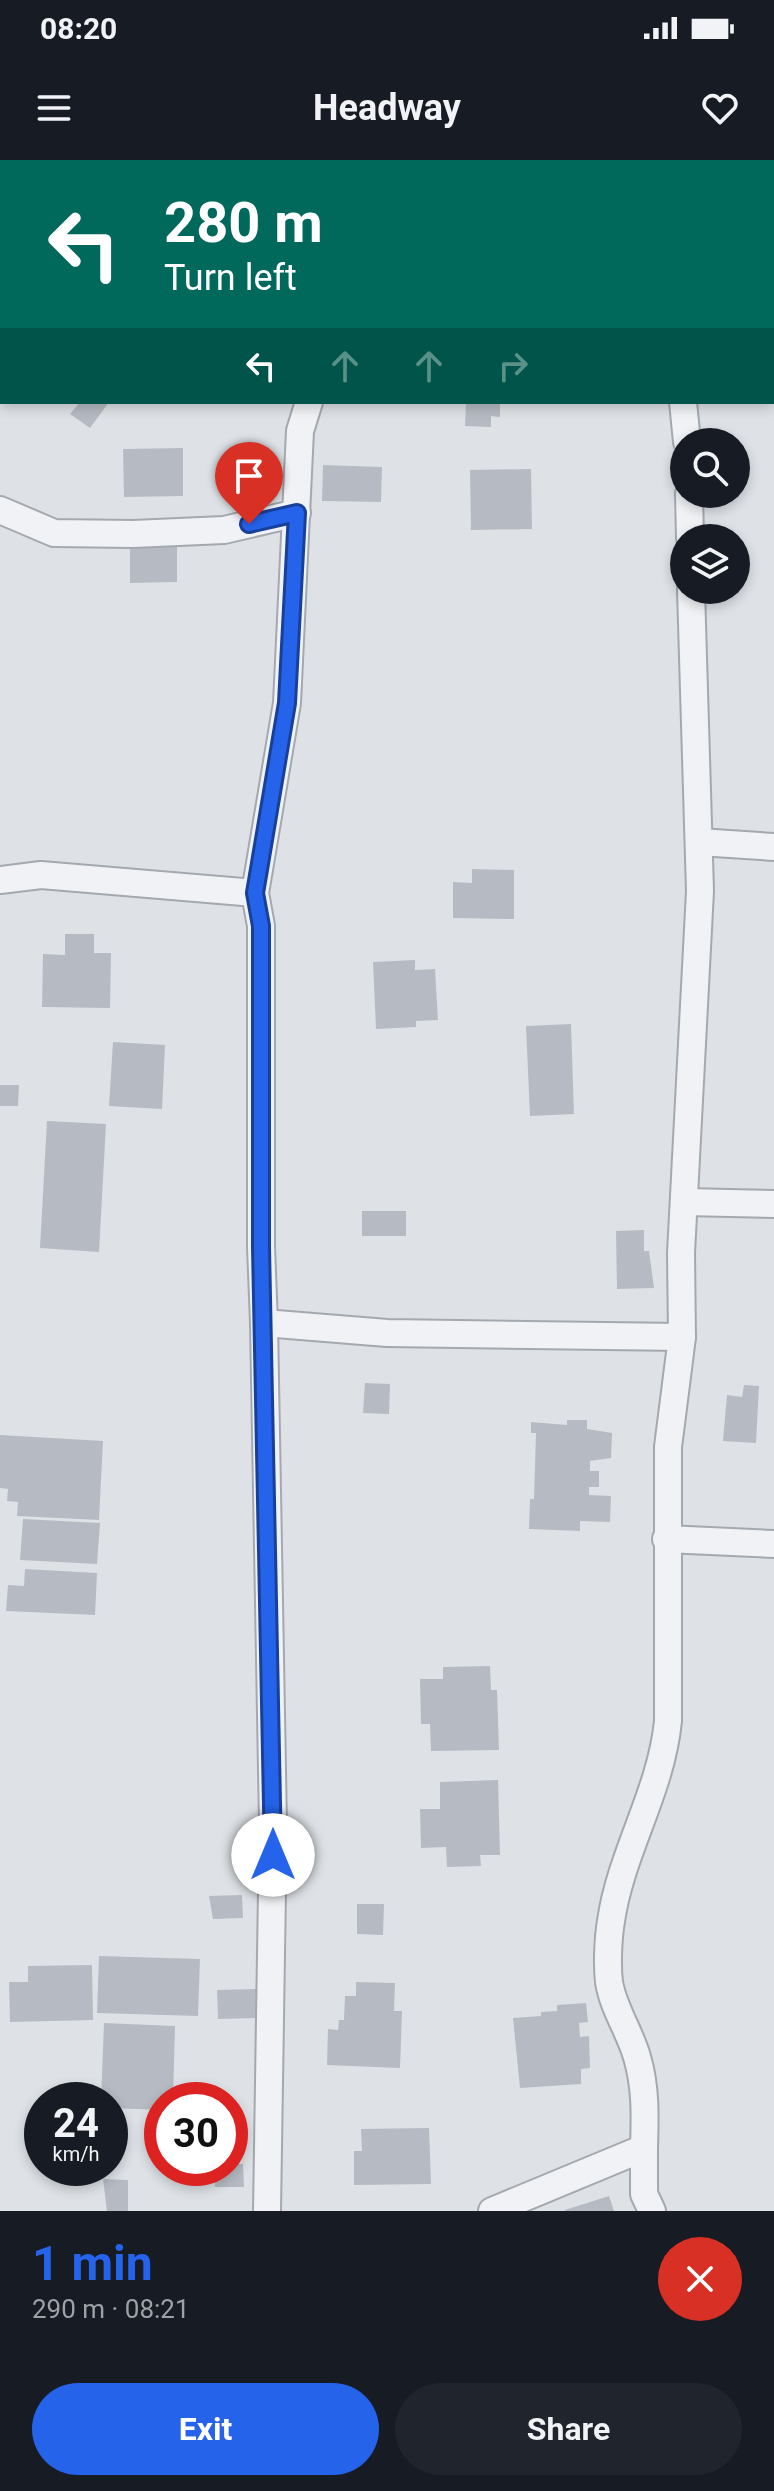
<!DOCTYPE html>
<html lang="en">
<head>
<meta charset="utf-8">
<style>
  :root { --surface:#171b24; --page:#20242c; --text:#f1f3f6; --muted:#9ea1a6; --accent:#2563eb }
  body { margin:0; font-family:Roboto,sans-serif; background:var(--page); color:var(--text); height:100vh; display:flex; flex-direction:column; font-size:30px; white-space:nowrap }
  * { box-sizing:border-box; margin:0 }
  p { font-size:26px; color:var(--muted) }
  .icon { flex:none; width:44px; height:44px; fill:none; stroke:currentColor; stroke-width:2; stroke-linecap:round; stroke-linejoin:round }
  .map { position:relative; height:2051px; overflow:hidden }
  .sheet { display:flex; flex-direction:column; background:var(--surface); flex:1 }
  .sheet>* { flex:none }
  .banner { position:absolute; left:0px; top:0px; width:774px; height:244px; box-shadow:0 4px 12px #0003; background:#00695c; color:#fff; overflow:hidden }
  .fabs { position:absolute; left:670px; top:268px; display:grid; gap:16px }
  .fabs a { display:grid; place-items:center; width:80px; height:80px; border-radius:50%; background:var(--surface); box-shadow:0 4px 12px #0003; font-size:40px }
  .speed { position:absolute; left:24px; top:1922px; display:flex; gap:16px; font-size:40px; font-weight:700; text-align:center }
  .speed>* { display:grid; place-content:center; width:104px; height:104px; border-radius:50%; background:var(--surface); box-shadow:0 4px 12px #0003; line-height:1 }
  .speed small { font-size:20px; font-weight:400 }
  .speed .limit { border:12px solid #d22; background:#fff; color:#111 }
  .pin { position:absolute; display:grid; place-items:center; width:68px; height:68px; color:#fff; margin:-82px -34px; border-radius:50% 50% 50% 0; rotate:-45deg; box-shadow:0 0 8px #0007 }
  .pin .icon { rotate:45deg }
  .me { position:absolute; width:88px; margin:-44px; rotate:0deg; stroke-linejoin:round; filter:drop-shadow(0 0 6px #0008) }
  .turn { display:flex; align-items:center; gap:28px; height:168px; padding:0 32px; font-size:36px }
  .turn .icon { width:104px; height:104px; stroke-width:2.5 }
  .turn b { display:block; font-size:56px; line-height:68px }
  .lanes { display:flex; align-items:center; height:76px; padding:0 32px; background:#0003; justify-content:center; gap:40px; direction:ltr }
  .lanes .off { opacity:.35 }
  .round { display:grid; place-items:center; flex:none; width:84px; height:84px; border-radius:42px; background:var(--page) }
  .overview { display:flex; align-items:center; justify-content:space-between; height:136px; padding:0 32px }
  h1 { font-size:48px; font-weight:700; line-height:60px; color:var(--accent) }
  .primary-button { display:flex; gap:16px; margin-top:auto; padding:16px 32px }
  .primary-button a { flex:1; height:92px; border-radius:48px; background:var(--accent); color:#fff; font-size:32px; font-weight:700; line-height:92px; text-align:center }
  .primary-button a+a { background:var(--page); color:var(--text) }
  .status { display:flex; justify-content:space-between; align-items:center; height:56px; padding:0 40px; background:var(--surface); direction:ltr }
  .status svg { height:22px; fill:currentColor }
  header { display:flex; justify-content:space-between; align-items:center; height:104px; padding:0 32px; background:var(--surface); font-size:36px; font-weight:700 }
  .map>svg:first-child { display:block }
  .building { fill:#b6bbc3 }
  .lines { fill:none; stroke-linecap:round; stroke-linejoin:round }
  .street-casing { stroke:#a4a9b0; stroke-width:30 }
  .street { stroke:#f0f2f5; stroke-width:26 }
  .route-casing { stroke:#184099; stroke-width:20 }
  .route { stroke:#2563eb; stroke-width:14 }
</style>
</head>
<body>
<div class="status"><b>08:20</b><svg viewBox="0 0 49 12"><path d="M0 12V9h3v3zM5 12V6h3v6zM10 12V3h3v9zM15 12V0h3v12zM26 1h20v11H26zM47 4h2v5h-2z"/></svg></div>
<header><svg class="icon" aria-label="menu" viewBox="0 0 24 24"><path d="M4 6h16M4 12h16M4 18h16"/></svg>Headway<svg class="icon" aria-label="heart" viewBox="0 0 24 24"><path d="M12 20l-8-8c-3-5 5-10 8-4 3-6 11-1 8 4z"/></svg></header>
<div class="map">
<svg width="774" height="2051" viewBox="0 0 774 2051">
  <rect width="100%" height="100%" fill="#dee2e6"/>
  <g class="building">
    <path d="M 80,242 L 109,242 L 90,268 L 70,254 Z"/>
    <path d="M 466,242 L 500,242 L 500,257 L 491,256 L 491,267 L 465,266 Z"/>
    <path d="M 183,288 L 183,336 L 124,337 L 123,289 Z"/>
    <path d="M 323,305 L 382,307 L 381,342 L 322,341 Z"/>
    <path d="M 531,309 L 532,369 L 471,370 L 470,310 Z"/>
    <path d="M 130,385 L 177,385 L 177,422 L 130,423 Z"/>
    <path d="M 472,709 L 514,710 L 514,759 L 453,758 L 453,722 L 472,723 Z"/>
    <path d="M 65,774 L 94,774 L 94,793 L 111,793 L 110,848 L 42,847 L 43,794 L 65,795 Z"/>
    <path d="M 415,800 L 415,810 L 435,809 L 438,860 L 416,861 L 416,867 L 376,869 L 373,802 Z"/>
    <path d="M 571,864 L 574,954 L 530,956 L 526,866 Z"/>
    <path d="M 113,882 L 165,885 L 162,949 L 109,946 Z"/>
    <path d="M 0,925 L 19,925 L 18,946 L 0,946 Z"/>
    <path d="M 47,961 L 106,964 L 99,1092 L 40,1088 Z"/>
    <rect x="362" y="1051" width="44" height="25"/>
    <path d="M 644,1070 L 644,1091 L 649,1091 L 654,1128 L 617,1129 L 616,1071 Z"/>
    <path d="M 365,1223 L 390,1224 L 389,1254 L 363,1253 Z"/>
    <path d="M 744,1225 L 759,1226 L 756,1283 L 723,1281 L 727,1235 L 742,1237 Z"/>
    <path d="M 567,1260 L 587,1260 L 587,1269 L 612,1273 L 611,1298 L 590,1301 L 590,1311 L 599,1311 L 599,1327 L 589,1327 L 589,1335 L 611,1336 L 610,1362 L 580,1361 L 580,1371 L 529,1369 L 530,1339 L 534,1339 L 536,1273 L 531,1273 L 531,1262 L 567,1265 Z"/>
    <path d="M 0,1275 L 103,1281 L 99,1360 L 17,1356 L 18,1342 L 7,1341 L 8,1329 L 0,1328 Z"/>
    <path d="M 23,1359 L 100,1363 L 97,1404 L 20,1400 Z"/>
    <path d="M 25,1409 L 97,1413 L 95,1455 L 6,1451 L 8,1425 L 24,1426 Z"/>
    <path d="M 490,1506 L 491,1530 L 497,1530 L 499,1590 L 431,1591 L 430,1564 L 421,1564 L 420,1519 L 443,1519 L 443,1507 Z"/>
    <path d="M 498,1620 L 500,1695 L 480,1695 L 481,1706 L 447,1707 L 446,1687 L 421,1688 L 420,1649 L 440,1649 L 440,1622 Z"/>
    <path d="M 242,1735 L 243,1758 L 213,1759 L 209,1736 Z"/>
    <path d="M 357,1744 L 384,1744 L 383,1775 L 357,1774 Z"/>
    <path d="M 99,1796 L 200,1799 L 198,1856 L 97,1853 Z"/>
    <path d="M 92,1805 L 93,1860 L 10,1862 L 9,1822 L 28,1822 L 28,1806 Z"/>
    <path d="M 356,1822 L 395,1823 L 394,1851 L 402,1851 L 400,1908 L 327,1905 L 328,1869 L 338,1870 L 339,1860 L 344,1860 L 345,1836 L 356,1836 Z"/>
    <path d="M 257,1829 L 257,1858 L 218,1859 L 217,1830 Z"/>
    <path d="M 586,1843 L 588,1862 L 579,1863 L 580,1877 L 589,1876 L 590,1908 L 581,1909 L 581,1924 L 520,1928 L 513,1858 L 541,1856 L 541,1852 L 557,1851 L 557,1845 Z"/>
    <path d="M 104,1863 L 175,1866 L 173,1940 L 162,1940 L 162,1950 L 110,1948 L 110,1940 L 101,1940 Z"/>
    <path d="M 429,1968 L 431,2024 L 354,2025 L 354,1991 L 362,1991 L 361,1969 Z"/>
    <path d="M 230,2004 L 243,2004 L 244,2027 L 215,2027 L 214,2008 L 230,2008 Z"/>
    <path d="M 103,2019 L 128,2020 L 128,2051 L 107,2051 Z"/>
    <path d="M 609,2036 L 614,2051 L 565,2051 L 565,2050 Z"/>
  </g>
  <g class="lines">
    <g class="street-casing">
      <g id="street">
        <path d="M 100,0 L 102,2"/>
        <path d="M 633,0 L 634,2"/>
        <path d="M 772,70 L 774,70"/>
        <path d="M 309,242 L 300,271 L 287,543 L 255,733 L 261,766 L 261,1087 L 264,1163 L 387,1173 L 682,1177"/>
        <path d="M 683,242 L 687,282"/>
        <path d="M 689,334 L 690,378"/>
        <path d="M 0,350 L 54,373 L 133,374 L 224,370 L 297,353"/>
        <path d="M 699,682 L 774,687"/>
        <path d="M 0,720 L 41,715 L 255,733"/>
        <path d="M 685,1042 L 774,1044"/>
        <path d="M 264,1163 L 273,1666 L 267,2051"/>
        <path d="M 666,1379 L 774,1384"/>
        <path d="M 644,1988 L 644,2034 L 652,2051"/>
        <path d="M 492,2051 L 644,1988 C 645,1957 646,1927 637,1897 C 630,1872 613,1848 609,1822 C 607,1805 608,1779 611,1761 C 621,1692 661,1632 668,1561 L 668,1287 L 682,1177 L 681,1093 L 700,731 L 691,430"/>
      </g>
    </g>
    <use href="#street" class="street"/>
  </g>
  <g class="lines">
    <g class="route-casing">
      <path id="route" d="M 249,364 L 297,353 L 287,543 L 255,733 L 261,766 L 261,1087 L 273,1695"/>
    </g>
    <use href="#route" class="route"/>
  </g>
</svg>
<div class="fabs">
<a><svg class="icon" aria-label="search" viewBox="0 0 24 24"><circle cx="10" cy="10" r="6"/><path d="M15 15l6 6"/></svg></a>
<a><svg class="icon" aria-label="layers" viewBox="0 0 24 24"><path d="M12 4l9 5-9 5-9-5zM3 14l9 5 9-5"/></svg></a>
</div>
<div class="speed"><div>24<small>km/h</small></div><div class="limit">30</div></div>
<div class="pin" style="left:249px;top:364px;background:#d93025"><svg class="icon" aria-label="arrive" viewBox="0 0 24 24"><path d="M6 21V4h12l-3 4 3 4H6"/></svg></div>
<svg class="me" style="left:273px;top:1695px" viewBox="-20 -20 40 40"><circle r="19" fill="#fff"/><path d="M0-13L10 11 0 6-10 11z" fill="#2563eb"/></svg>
<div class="banner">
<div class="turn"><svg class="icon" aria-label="left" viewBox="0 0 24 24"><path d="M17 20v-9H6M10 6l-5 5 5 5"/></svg><div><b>280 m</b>Turn left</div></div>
<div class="lanes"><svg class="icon" aria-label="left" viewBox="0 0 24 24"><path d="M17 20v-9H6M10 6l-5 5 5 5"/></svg><svg class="icon off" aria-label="ahead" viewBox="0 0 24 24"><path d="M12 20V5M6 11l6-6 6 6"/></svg><svg class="icon off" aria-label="ahead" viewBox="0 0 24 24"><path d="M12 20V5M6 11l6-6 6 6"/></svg><svg class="icon off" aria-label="right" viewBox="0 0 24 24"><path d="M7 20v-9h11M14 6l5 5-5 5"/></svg></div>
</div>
</div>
<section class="sheet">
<div class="overview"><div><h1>1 min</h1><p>290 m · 08:21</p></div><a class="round" style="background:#d93025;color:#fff"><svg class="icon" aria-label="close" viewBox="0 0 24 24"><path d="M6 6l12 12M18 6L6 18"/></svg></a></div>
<div class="primary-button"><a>Exit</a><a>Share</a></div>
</section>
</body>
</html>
